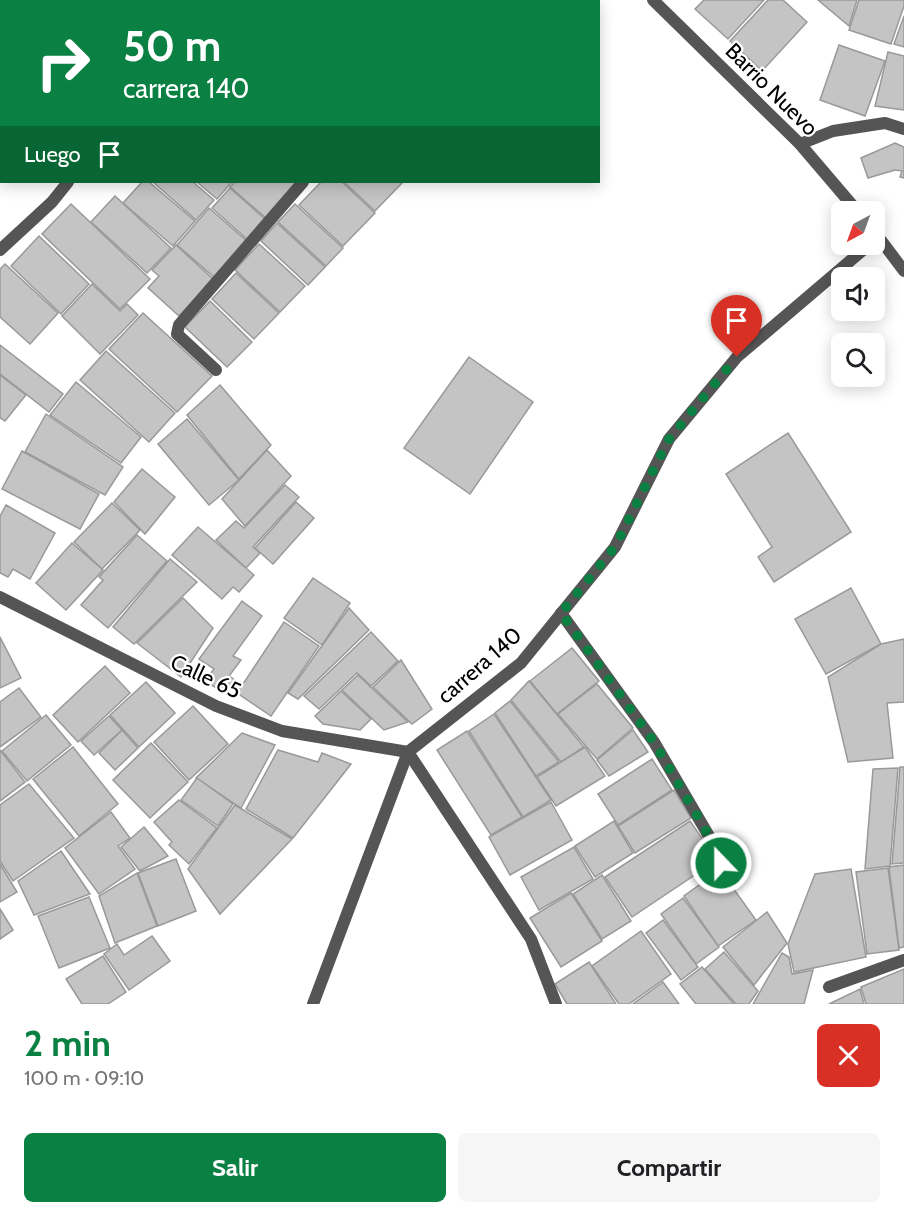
<!DOCTYPE html>
<html lang="es">
<head>
<meta charset="utf-8">
<style>
  :root { --surface:#fff; --page:#f6f6f6; --text:#202124; --muted:#757577; --accent:#0b8043 }
  body { margin:0; font-family:Cabin,sans-serif; background:var(--page); color:var(--text); height:100vh; display:flex; flex-direction:column; font-size:22px; white-space:nowrap }
  * { box-sizing:border-box; margin:0 }
  p { font-size:20px; color:var(--muted) }
  .icon { flex:none; width:33px; height:33px; fill:none; stroke:currentColor; stroke-width:2; stroke-linecap:round; stroke-linejoin:round }
  .map { position:relative; height:1004px; overflow:hidden }
  .sheet { display:flex; flex-direction:column; background:var(--surface); flex:1 }
  .sheet>* { flex:none }
  .hud { position:absolute; left:0px; top:0px; width:600px; height:183px; box-shadow:0 3px 15px #0003; background:#0b8043; color:#fff; overflow:hidden }
  .needle { width:39px; rotate:221deg }
  .tools { position:absolute; left:831px; top:201px; display:grid; gap:12px }
  .tools a { display:grid; place-items:center; width:54px; height:54px; border-radius:9px; background:var(--surface); box-shadow:0 3px 15px #0003; font-size:30px }
  .pin { position:absolute; display:grid; place-items:center; width:51px; height:51px; color:#fff; margin:-62px -26px; border-radius:50% 50% 50% 0; rotate:-45deg; box-shadow:0 0 6px #0007 }
  .pin .icon { rotate:45deg }
  .me { position:absolute; width:66px; margin:-33px; rotate:338deg; stroke-linejoin:round; filter:drop-shadow(0 0 4px #0008) }
  .turn { display:flex; align-items:center; gap:21px; height:126px; padding:0 24px; font-size:27px }
  .turn .icon { width:78px; height:78px; stroke-width:2.5 }
  .turn b { display:block; font-size:42px; line-height:51px }
  .then { display:flex; align-items:center; height:57px; padding:0 24px; background:#0003; gap:12px; font-size:22px }
  .round { display:grid; place-items:center; flex:none; width:63px; height:63px; border-radius:9px; background:var(--page) }
  .head { display:flex; align-items:center; justify-content:space-between; height:102px; padding:0 24px }
  h1 { font-size:36px; font-weight:700; line-height:45px; color:var(--accent) }
  .button { display:flex; gap:12px; margin-top:auto; padding:12px 24px }
  .button a { flex:1; height:69px; border-radius:9px; background:var(--accent); color:#fff; font-size:24px; font-weight:700; line-height:69px; text-align:center }
  .button a+a { background:var(--page); color:var(--text) }
  .map>svg:first-child { display:block }
  .building { fill:#c4c4c4; stroke:#999; stroke-width:1.5 }
  .lines { fill:none; stroke-linecap:round; stroke-linejoin:round }
  .service { stroke:#555; stroke-width:12 }
  .pedestrian { stroke:#555; stroke-width:12 }
  .minor { stroke:#555; stroke-width:12 }
  .route { stroke:#0b8043; stroke-width:10; stroke-dasharray:0 18 }
  .labels { text-anchor:middle; stroke-width:4.5; stroke-linejoin:round; paint-order:stroke }
  .street-label { font-size:22px; fill:#000; stroke:#fff }
</style>
</head>
<body>
<div class="map">
<svg width="904" height="1004" viewBox="0 0 904 1004">
  <rect width="100%" height="100%" fill="#fff"/>
  <g class="building">
    <path d="M 158,0 L 203,0 L 205,2 L 157,2 Z"/>
    <path d="M 207,0 L 267,0 L 266,2 L 208,2 Z"/>
    <path d="M 294,0 L 343,0 L 345,2 L 295,2 Z"/>
    <path d="M 345,0 L 387,0 L 386,2 L 347,2 Z"/>
    <path d="M 390,0 L 421,0 L 423,2 L 389,2 Z"/>
    <path d="M 423,0 L 451,0 L 450,2 L 425,2 Z"/>
    <path d="M 466,0 L 501,0 L 503,2 L 464,2 Z"/>
    <path d="M 523,0 L 578,0 L 577,2 L 521,2 Z"/>
    <path d="M 704,0 L 764,0 L 728,39 L 695,9 Z"/>
    <path d="M 768,0 L 783,0 L 807,22 L 762,71 L 730,41 Z"/>
    <path d="M 818,0 L 857,0 L 849,26 Z"/>
    <path d="M 859,0 L 904,0 L 904,6 L 891,44 L 849,30 Z"/>
    <path d="M 904,16 L 904,47 L 894,44 Z"/>
    <path d="M 839,45 L 885,61 L 865,116 L 820,100 Z"/>
    <path d="M 888,52 L 904,56 L 904,110 L 875,106 Z"/>
    <path d="M 895,143 L 904,147 L 904,178 L 900,177 L 902,171 L 895,170 L 868,178 L 861,158 Z"/>
    <path d="M 142,182 L 149,182 L 195,221 L 173,246 L 123,203 Z"/>
    <path d="M 153,182 L 193,182 L 214,200 L 196,220 Z"/>
    <path d="M 197,182 L 232,182 L 217,199 Z"/>
    <path d="M 235,182 L 298,182 L 267,219 L 230,187 Z"/>
    <path d="M 321,182 L 342,182 L 375,213 L 343,246 L 299,205 Z"/>
    <path d="M 344,182 L 403,182 L 375,211 Z"/>
    <path d="M 230,188 L 265,219 L 248,240 L 212,208 Z"/>
    <path d="M 115,196 L 171,248 L 147,273 L 91,222 Z"/>
    <path d="M 71,204 L 150,279 L 120,309 L 42,234 Z"/>
    <path d="M 295,204 L 343,248 L 326,266 L 278,222 Z"/>
    <path d="M 209,208 L 248,242 L 215,278 L 177,245 Z"/>
    <path d="M 277,223 L 325,267 L 308,285 L 261,241 Z"/>
    <path d="M 39,236 L 89,284 L 61,314 L 11,266 Z"/>
    <path d="M 259,244 L 305,286 L 280,312 L 235,270 Z"/>
    <path d="M 176,245 L 213,279 L 179,316 L 148,288 L 159,276 L 152,270 Z"/>
    <path d="M 5,264 L 58,313 L 30,344 L 0,317 L 0,269 Z"/>
    <path d="M 236,273 L 279,313 L 254,339 L 212,299 Z"/>
    <path d="M 92,284 L 120,311 L 127,304 L 138,315 L 100,354 L 62,316 Z"/>
    <path d="M 210,301 L 252,342 L 227,367 L 185,327 Z"/>
    <path d="M 143,313 L 212,376 L 177,412 L 109,349 Z"/>
    <path d="M 0,345 L 63,394 L 49,412 L 0,374 Z"/>
    <path d="M 106,351 L 175,413 L 149,442 L 80,380 Z"/>
    <path d="M 469,357 L 533,402 L 470,494 L 404,448 Z"/>
    <path d="M 0,375 L 26,395 L 5,421 L 0,418 Z"/>
    <path d="M 76,382 L 141,437 L 121,463 L 50,415 Z"/>
    <path d="M 220,385 L 271,445 L 239,479 L 187,415 Z"/>
    <path d="M 46,414 L 123,467 L 105,495 L 25,452 Z"/>
    <path d="M 187,419 L 239,480 L 209,505 L 158,444 Z"/>
    <path d="M 788,433 L 851,532 L 774,582 L 758,557 L 772,547 L 726,474 Z"/>
    <path d="M 267,450 L 291,476 L 245,526 L 222,499 Z"/>
    <path d="M 22,451 L 99,494 L 80,529 L 2,489 Z"/>
    <path d="M 142,469 L 175,497 L 145,534 L 114,502 Z"/>
    <path d="M 285,485 L 299,497 L 253,547 L 260,553 L 246,568 L 216,540 L 236,521 L 244,528 Z"/>
    <path d="M 296,502 L 314,518 L 273,564 L 255,548 Z"/>
    <path d="M 112,503 L 140,530 L 102,569 L 74,542 Z"/>
    <path d="M 6,505 L 55,533 L 30,579 L 13,569 L 8,577 L 0,573 L 0,516 Z"/>
    <path d="M 198,527 L 254,575 L 239,592 L 233,587 L 222,599 L 172,555 Z"/>
    <path d="M 137,535 L 167,561 L 108,628 L 81,605 L 103,580 L 99,577 Z"/>
    <path d="M 72,543 L 103,570 L 66,610 L 36,583 Z"/>
    <path d="M 170,559 L 197,582 L 134,644 L 113,627 Z"/>
    <path d="M 313,578 L 350,603 L 322,645 L 284,618 Z"/>
    <path d="M 851,588 L 881,644 L 826,674 L 795,619 Z"/>
    <path d="M 183,598 L 213,628 L 181,677 L 137,643 Z"/>
    <path d="M 242,601 L 262,616 L 233,656 L 241,660 L 229,676 L 235,680 L 226,694 L 205,681 L 214,669 L 199,659 Z"/>
    <path d="M 349,608 L 369,630 L 298,699 L 288,693 Z"/>
    <path d="M 284,622 L 319,646 L 271,716 L 237,693 Z"/>
    <path d="M 371,632 L 398,661 L 371,686 L 357,673 L 319,709 L 304,696 Z"/>
    <path d="M 0,637 L 21,678 L 0,688 Z"/>
    <path d="M 904,639 L 904,702 L 887,703 L 893,758 L 848,762 L 828,677 L 881,644 Z"/>
    <path d="M 572,648 L 599,681 L 557,714 L 530,681 Z"/>
    <path d="M 401,660 L 432,709 L 412,724 L 373,687 Z"/>
    <path d="M 105,666 L 130,693 L 78,742 L 53,715 Z"/>
    <path d="M 358,675 L 408,722 L 384,730 L 342,690 Z"/>
    <path d="M 529,681 L 584,747 L 561,762 L 511,700 Z"/>
    <path d="M 146,682 L 175,713 L 139,747 L 110,715 Z"/>
    <path d="M 597,684 L 633,728 L 597,759 L 558,714 Z"/>
    <path d="M 19,688 L 41,717 L 0,747 L 0,702 Z"/>
    <path d="M 341,691 L 371,719 L 360,730 L 323,724 L 315,716 Z"/>
    <path d="M 510,701 L 559,762 L 536,776 L 495,713 Z"/>
    <path d="M 193,706 L 228,744 L 189,780 L 154,742 Z"/>
    <path d="M 494,714 L 551,800 L 523,817 L 469,731 Z"/>
    <path d="M 46,715 L 71,745 L 27,781 L 2,751 Z"/>
    <path d="M 109,716 L 122,730 L 94,755 L 81,741 Z"/>
    <path d="M 122,730 L 138,748 L 115,770 L 99,753 Z"/>
    <path d="M 633,730 L 648,752 L 609,776 L 597,760 Z"/>
    <path d="M 467,731 L 522,817 L 491,835 L 437,750 Z"/>
    <path d="M 242,733 L 275,745 L 241,808 L 196,778 Z"/>
    <path d="M 151,743 L 188,782 L 150,818 L 113,780 Z"/>
    <path d="M 73,747 L 118,804 L 79,836 L 33,779 Z"/>
    <path d="M 585,747 L 605,776 L 556,806 L 537,777 Z"/>
    <path d="M 0,750 L 25,782 L 0,801 Z"/>
    <path d="M 278,750 L 318,762 L 322,753 L 351,764 L 293,838 L 246,809 Z"/>
    <path d="M 652,759 L 672,790 L 618,825 L 598,794 Z"/>
    <path d="M 900,767 L 904,767 L 904,863 L 892,864 Z"/>
    <path d="M 898,768 L 890,866 L 865,869 L 873,769 Z"/>
    <path d="M 197,778 L 233,804 L 218,826 L 181,800 Z"/>
    <path d="M 29,784 L 74,838 L 13,881 L 0,861 L 0,805 Z"/>
    <path d="M 674,790 L 691,818 L 635,853 L 618,826 Z"/>
    <path d="M 179,800 L 217,828 L 189,864 L 169,845 L 172,842 L 154,822 Z"/>
    <path d="M 551,802 L 572,840 L 510,875 L 489,837 Z"/>
    <path d="M 235,805 L 292,839 L 220,914 L 188,869 Z"/>
    <path d="M 111,812 L 130,838 L 118,846 L 135,869 L 99,894 L 65,848 Z"/>
    <path d="M 614,821 L 633,853 L 595,877 L 575,846 Z"/>
    <path d="M 690,821 L 717,860 L 632,917 L 605,877 Z"/>
    <path d="M 144,827 L 168,856 L 140,871 L 121,847 Z"/>
    <path d="M 574,847 L 593,879 L 539,910 L 521,877 Z"/>
    <path d="M 61,851 L 90,894 L 34,915 L 18,881 Z"/>
    <path d="M 176,859 L 196,911 L 158,926 L 138,873 Z"/>
    <path d="M 0,864 L 17,892 L 0,902 Z"/>
    <path d="M 904,865 L 904,947 L 899,948 L 889,867 Z"/>
    <path d="M 888,868 L 899,950 L 867,954 L 856,872 Z"/>
    <path d="M 851,869 L 866,957 L 794,972 L 788,944 L 815,874 Z"/>
    <path d="M 720,870 L 756,920 L 718,946 L 684,896 Z"/>
    <path d="M 137,873 L 157,926 L 115,943 L 99,896 Z"/>
    <path d="M 602,875 L 631,921 L 602,939 L 573,894 Z"/>
    <path d="M 571,893 L 602,941 L 561,967 L 530,918 Z"/>
    <path d="M 89,897 L 110,948 L 59,968 L 38,916 Z"/>
    <path d="M 683,898 L 719,947 L 696,964 L 661,914 Z"/>
    <path d="M 0,909 L 13,930 L 0,939 Z"/>
    <path d="M 767,912 L 787,943 L 754,985 L 723,947 Z"/>
    <path d="M 663,920 L 698,967 L 681,980 L 646,933 Z"/>
    <path d="M 641,931 L 671,974 L 629,1004 L 619,1004 L 592,966 Z"/>
    <path d="M 152,936 L 170,961 L 129,990 L 104,954 L 117,944 L 124,955 Z"/>
    <path d="M 724,952 L 758,991 L 749,1004 L 736,1004 L 705,969 Z"/>
    <path d="M 782,953 L 789,957 L 792,974 L 813,970 L 804,1004 L 753,1004 Z"/>
    <path d="M 103,956 L 126,992 L 108,1004 L 82,1004 L 66,979 Z"/>
    <path d="M 589,962 L 616,1004 L 567,1004 L 555,984 Z"/>
    <path d="M 702,967 L 734,1004 L 696,1004 L 680,984 Z"/>
    <path d="M 904,969 L 904,1004 L 866,1004 L 861,987 Z"/>
    <path d="M 663,982 L 679,1004 L 633,1004 Z"/>
    <path d="M 860,989 L 864,1004 L 829,1004 Z"/>
  </g>
  <g class="lines">
    <path class="service" d="M 313,1004 L 408,752"/>
    <g class="pedestrian">
      <path d="M 148,2 L 149,0"/>
      <path d="M 280,2 L 281,0"/>
      <path d="M 458,2 L 459,0"/>
      <path d="M 216,370 L 177,334 L 179,325 L 303,182"/>
    </g>
    <g class="minor">
      <path d="M 653,0 L 800,144 L 858,212"/>
      <path d="M 800,144 L 833,131 L 885,123 L 904,129"/>
      <path d="M 874,231 L 904,271"/>
      <path d="M 0,250 L 52,202 L 68,182"/>
      <path d="M 0,597 L 216,706 L 282,731 L 408,752"/>
      <path d="M 561,613 L 654,742 L 720,855 L 721,863"/>
      <path d="M 829,987 L 904,960"/>
      <path d="M 556,1004 L 531,939 L 408,752 L 521,663 L 615,547 L 669,439 L 737,357 L 870,244"/>
    </g>
  </g>
  <g class="lines">
    <path class="route" d="M 721,863 L 720,855 L 654,742 L 561,613 L 615,547 L 669,439 L 737,357"/>
  </g>
  <g class="labels">
    <g class="street-label">
      <text transform="translate(772 89) rotate(45)" y="8">Barrio Nuevo</text>
      <text transform="translate(479 665) rotate(-41)" y="8">carrera 140</text>
      <text transform="translate(206 676) rotate(25)" y="8">Calle 65</text>
    </g>
  </g>
</svg>
<div class="tools">
<a><svg class="needle" viewBox="-14 -14 28 28"><path d="M0-13l5 13h-10z" fill="#e53935"/><path d="M0 13l5-13h-10z" fill="#757577"/></svg></a>
<a><svg class="icon" aria-label="sound" viewBox="0 0 24 24"><path d="M4 9h4l5-4v14l-5-4H4zM17 9q2 3 0 6"/></svg></a>
<a><svg class="icon" aria-label="search" viewBox="0 0 24 24"><circle cx="10" cy="10" r="6"/><path d="M15 15l6 6"/></svg></a>
</div>
<div class="pin" style="left:737px;top:357px;background:#d93025"><svg class="icon" aria-label="arrive" viewBox="0 0 24 24"><path d="M6 21V4h12l-3 4 3 4H6"/></svg></div>
<svg class="me" style="left:721px;top:863px" viewBox="-20 -20 40 40"><circle r="17" fill="#0b8043" stroke="#fff" stroke-width="3"/><path d="M0-11L8 9 0 5-8 9z" fill="#fff"/></svg>
<div class="hud">
<div class="turn"><svg class="icon" aria-label="right" viewBox="0 0 24 24"><path d="M7 20v-9h11M14 6l5 5-5 5"/></svg><div><b>50 m</b>carrera 140</div></div>
<div class="then">Luego<svg class="icon" aria-label="arrive" viewBox="0 0 24 24"><path d="M6 21V4h12l-3 4 3 4H6"/></svg></div>
</div>
</div>
<section class="sheet">
<div class="head"><div><h1>2 min</h1><p>100 m · 09:10</p></div><a class="round" style="background:#d93025;color:#fff"><svg class="icon" aria-label="close" viewBox="0 0 24 24"><path d="M6 6l12 12M18 6L6 18"/></svg></a></div>
<div class="button"><a>Salir</a><a>Compartir</a></div>
</section>
</body>
</html>
